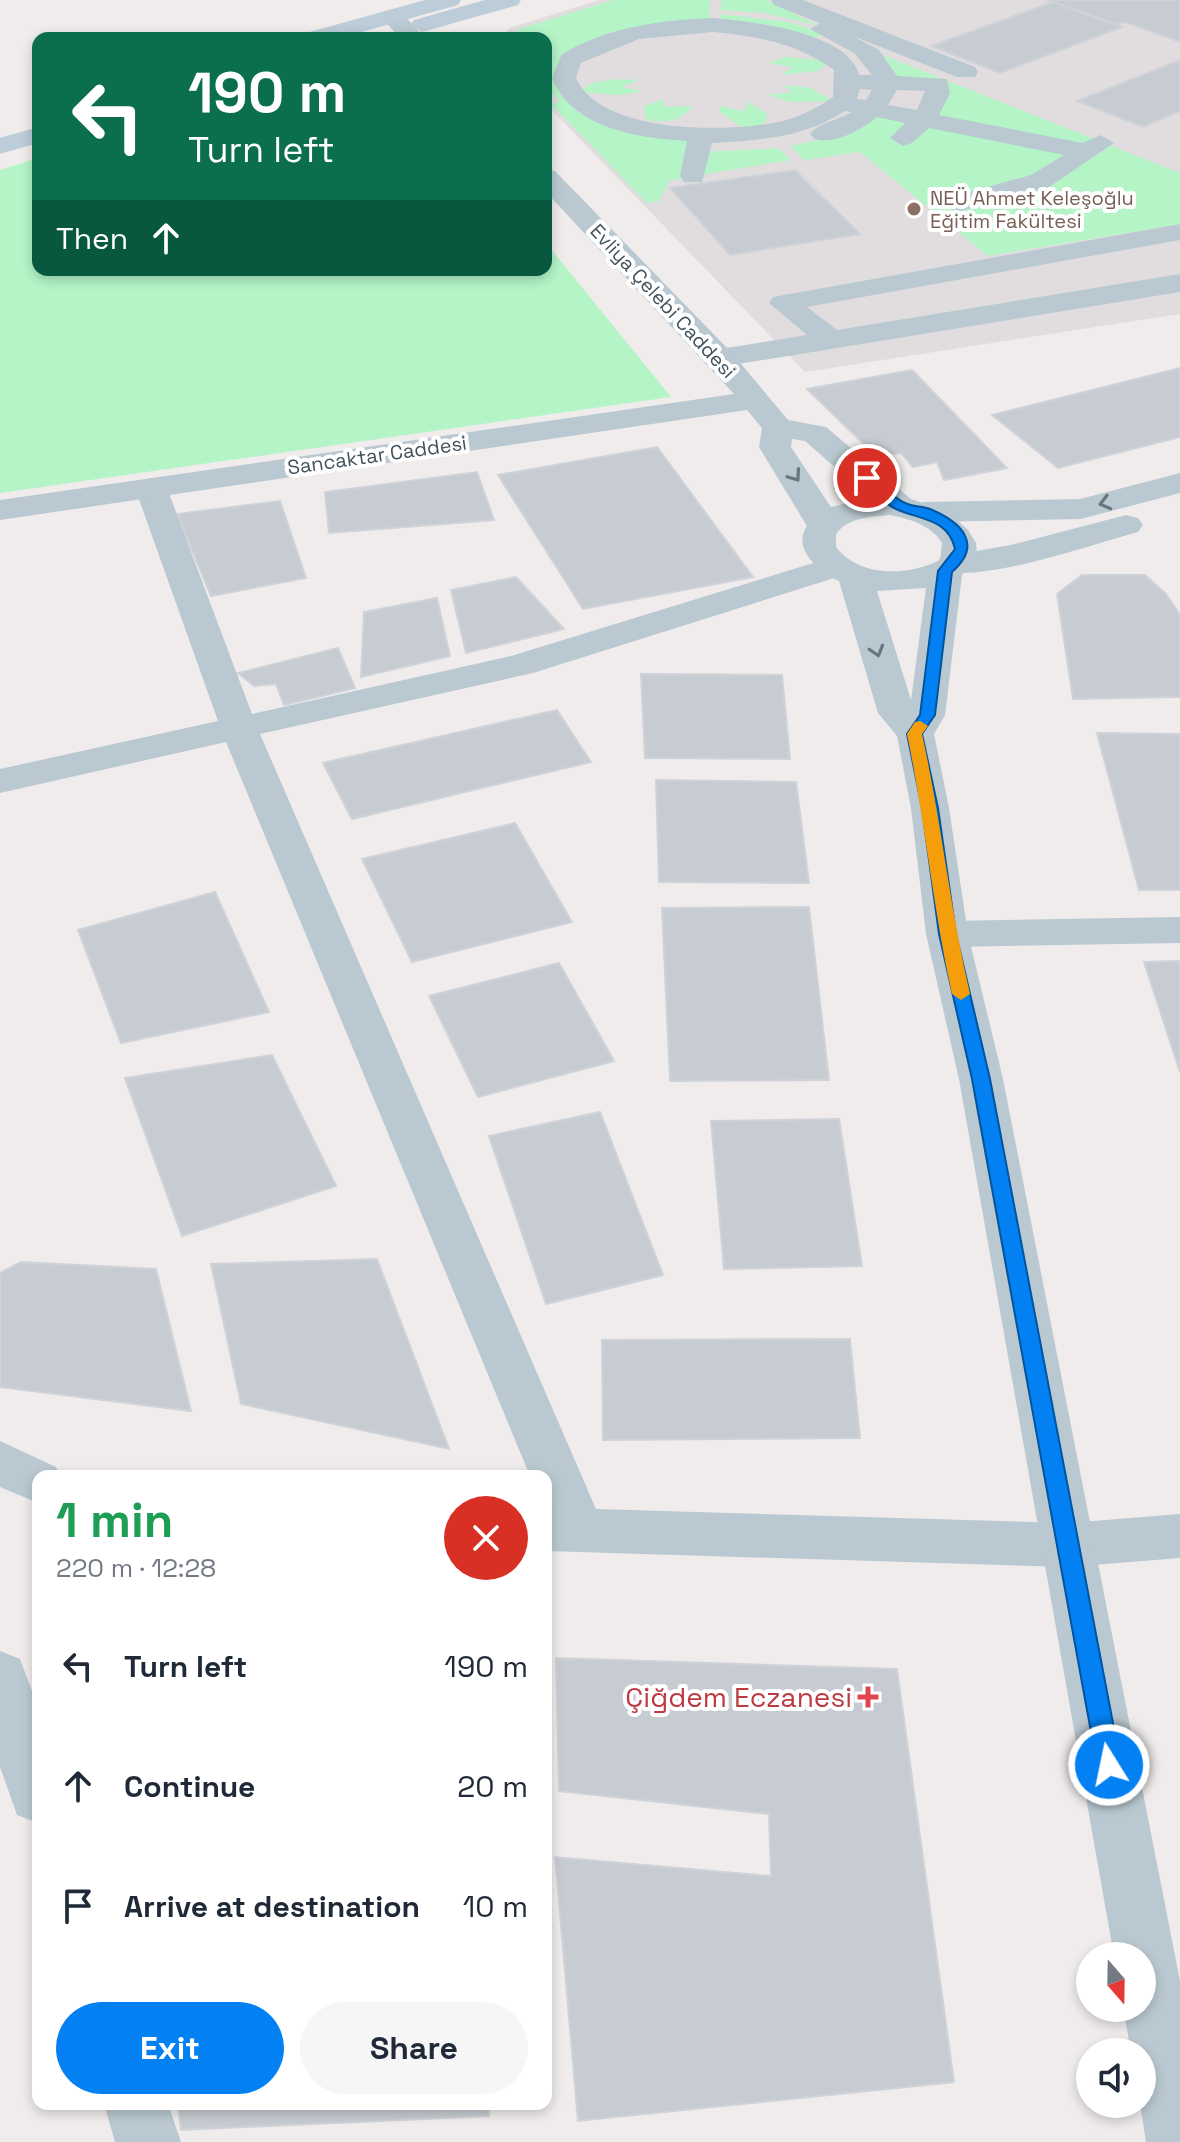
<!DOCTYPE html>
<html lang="en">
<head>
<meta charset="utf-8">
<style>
  :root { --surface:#fff; --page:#f6f6f7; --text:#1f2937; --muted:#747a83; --accent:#0381f3 }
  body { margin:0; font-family:"Space Grotesk",sans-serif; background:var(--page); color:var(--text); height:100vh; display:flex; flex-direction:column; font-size:30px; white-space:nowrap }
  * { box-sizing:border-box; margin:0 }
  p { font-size:26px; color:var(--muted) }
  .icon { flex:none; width:44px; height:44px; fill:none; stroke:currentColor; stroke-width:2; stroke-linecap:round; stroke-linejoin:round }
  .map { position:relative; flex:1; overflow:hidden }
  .sheet { position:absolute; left:32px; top:1470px; width:520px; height:640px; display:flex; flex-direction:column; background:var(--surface); border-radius:16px; box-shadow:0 4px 12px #0003 }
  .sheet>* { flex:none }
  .top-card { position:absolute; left:32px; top:32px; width:520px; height:244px; border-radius:16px; box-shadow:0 4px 12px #0003; background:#0b6e4f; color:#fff; overflow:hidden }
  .needle { width:52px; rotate:160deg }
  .tools { position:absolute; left:1076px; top:1942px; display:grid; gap:16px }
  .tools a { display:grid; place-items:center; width:80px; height:80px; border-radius:50%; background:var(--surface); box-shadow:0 4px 12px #0003; font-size:40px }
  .pin { position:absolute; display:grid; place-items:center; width:68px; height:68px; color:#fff; margin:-34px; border:4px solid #fff; border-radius:50%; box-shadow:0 2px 8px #0007 }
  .me { position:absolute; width:88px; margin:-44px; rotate:350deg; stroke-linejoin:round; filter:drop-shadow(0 0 6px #0008) }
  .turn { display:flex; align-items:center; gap:28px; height:168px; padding:0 24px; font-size:36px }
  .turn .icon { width:104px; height:104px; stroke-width:2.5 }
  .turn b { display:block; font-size:56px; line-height:68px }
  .then { display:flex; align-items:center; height:76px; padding:0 24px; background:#0003; gap:16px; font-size:30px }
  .round { display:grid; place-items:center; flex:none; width:84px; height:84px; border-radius:42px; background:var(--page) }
  .summary { display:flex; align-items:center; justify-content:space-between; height:136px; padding:0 24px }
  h1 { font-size:48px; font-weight:700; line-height:60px; color:#1e9e55 }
  .cta { display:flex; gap:16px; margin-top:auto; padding:16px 24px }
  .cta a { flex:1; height:92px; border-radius:48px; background:var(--accent); color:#fff; font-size:32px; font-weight:700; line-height:92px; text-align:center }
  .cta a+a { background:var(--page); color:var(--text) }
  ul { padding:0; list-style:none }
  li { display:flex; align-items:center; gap:24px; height:120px; padding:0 24px }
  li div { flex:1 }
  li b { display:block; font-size:30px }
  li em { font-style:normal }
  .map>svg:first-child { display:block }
  .education { fill:#e1ddde }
  .green { fill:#b4f4c7 }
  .building { fill:#c7ccd2; stroke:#cfd3d9; stroke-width:2 }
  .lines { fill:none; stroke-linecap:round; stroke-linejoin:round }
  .pedestrian { fill:#bac9d1; fill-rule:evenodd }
  .minor { fill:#bac9d1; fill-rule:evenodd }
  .tertiary { fill:#bac9d1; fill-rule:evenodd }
  .secondary { fill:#bcccd8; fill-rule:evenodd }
  .oneway { stroke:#66767f }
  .route { fill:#0381f3; stroke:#02549e; stroke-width:2 }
  .slow { fill:#f59e0b }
  .education-dot { fill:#8d6e63; stroke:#fff; stroke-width:3 }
  .health-dot { fill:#e0444e; stroke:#fff; stroke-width:3 }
  .labels { text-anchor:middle; stroke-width:8; stroke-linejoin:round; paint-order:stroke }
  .far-education-label { font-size:20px; fill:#785e54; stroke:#fff; text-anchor:start }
  .far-street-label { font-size:20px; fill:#42525c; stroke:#fff }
  .near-health-label { font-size:28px; fill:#be3a42; stroke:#fff; text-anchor:end }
</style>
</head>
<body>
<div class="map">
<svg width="1180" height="2142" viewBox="0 0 1180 2142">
  <rect width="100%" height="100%" fill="#f0ecec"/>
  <path class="education" d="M 599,0 L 1180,0 L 1180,314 L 805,372 L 546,104 L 546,38 L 502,38 L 509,28 Z"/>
  <g class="green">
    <path d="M 613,0 L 710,0 L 709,23 L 668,24 L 563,59 L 591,114 L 693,136 L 687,177 L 669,181 L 659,201 L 647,203 L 552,105 L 560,101 L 546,86 L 546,38 L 533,38 L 516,30 Z"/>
    <path d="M 722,0 L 766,0 L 819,26 L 765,13 L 720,10 Z"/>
    <path d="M 721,14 L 788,22 L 825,34 L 808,40 L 719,23 Z"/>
    <path d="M 875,52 L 1180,173 L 1180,224 L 988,256 L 860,152 L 804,160 L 790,146 L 819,140 L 875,112 L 932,117 L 945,81 L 892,80 Z"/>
    <path d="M 785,57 L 832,61 L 817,71 L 781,75 L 793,67 L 768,63 Z"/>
    <path d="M 616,79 L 638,80 L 621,87 L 643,91 L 621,95 L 578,92 L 592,83 Z"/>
    <path d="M 782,85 L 811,88 L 833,101 L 790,102 L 767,95 L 793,92 Z"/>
    <path d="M 663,99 L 664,107 L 692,106 C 683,122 663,123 647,120 L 643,107 Z"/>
    <path d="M 749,102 L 767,114 L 766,121 L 758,128 L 740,126 L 720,112 L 720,106 L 744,111 Z"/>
    <path d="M 778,148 L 791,160 L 701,175 L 705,152 Z"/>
    <path d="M 38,158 L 38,270 L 546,270 L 546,243 L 671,397 L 0,493 L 0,170 Z"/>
  </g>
  <g class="building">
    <path d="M 1047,0 L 1180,0 L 1180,42 L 1125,22 L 1118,25 Z"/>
    <path d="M 1053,2 L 1122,27 L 1000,73 L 931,46 Z"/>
    <path d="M 1180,60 L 1180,111 L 1143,127 L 1077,101 Z"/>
    <path d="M 795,170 L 860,234 L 730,255 L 670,188 Z"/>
    <path d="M 1180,368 L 1180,437 L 1058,468 L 992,415 Z"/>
    <path d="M 912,370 L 1007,468 L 944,480 L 937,462 L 913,467 L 901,453 L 876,456 L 807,389 Z"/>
    <path d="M 657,447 L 753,577 L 583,609 L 498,475 Z"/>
    <path d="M 477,472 L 494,520 L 329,533 L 325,492 Z"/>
    <path d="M 280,501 L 306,578 L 211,596 L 177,514 Z"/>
    <path d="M 1082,575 L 1145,575 L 1166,594 L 1180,615 L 1180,697 L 1073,699 L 1057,594 Z"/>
    <path d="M 516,577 L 564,629 L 466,653 L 451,590 Z"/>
    <path d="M 437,598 L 450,656 L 361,677 L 364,612 Z"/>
    <path d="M 338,648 L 355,688 L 284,705 L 276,684 L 254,686 L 238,673 Z"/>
    <path d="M 641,674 L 782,675 L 790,759 L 645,758 Z"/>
    <path d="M 557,710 L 591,762 L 352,819 L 323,763 Z"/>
    <path d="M 1097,733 L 1180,734 L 1180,890 L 1139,890 Z"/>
    <path d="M 656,780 L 796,782 L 809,883 L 659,882 Z"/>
    <path d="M 515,823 L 572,922 L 412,962 L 362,859 Z"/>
    <path d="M 215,892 L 269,1012 L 121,1043 L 78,930 Z"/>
    <path d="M 809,907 L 829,1080 L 670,1081 L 662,908 Z"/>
    <path d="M 1180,961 L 1180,1072 L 1144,962 Z"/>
    <path d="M 559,963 L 614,1061 L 478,1097 L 429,996 Z"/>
    <path d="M 272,1055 L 336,1186 L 182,1236 L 125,1078 Z"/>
    <path d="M 600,1112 L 663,1275 L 546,1304 L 489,1136 Z"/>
    <path d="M 839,1119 L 862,1266 L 724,1269 L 711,1121 Z"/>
    <path d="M 377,1259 L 449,1449 L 241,1404 L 211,1264 Z"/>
    <path d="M 21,1262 L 156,1269 L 191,1411 L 0,1387 L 0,1273 Z"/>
    <path d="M 850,1339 L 860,1438 L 603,1440 L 602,1340 Z"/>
    <path d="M 556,1658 L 897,1669 L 954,2082 L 578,2121 L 555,1857 L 771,1876 L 769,1814 L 559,1791 Z"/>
    <path d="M 178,2104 L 489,2104 L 489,2116 L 181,2130 Z"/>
  </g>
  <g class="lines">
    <path class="pedestrian" d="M 713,18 C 749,21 849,32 859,75 L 872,75 L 854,53 L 810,29 L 822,22 L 830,24 L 879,50 L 897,76 L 947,79 L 950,93 L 939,115 L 1083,143 L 1101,135 L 1114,143 L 1049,187 L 960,211 L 951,209 L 947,203 L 951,197 L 1031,175 L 1064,155 L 929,128 L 912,143 L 903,146 L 890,138 L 905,123 L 877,117 C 861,130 835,145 814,139 L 810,134 C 818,123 839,120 852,112 L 845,111 C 806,137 758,141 712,143 L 702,182 L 684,182 L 680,176 L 687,141 C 638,138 573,129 552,78 L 562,54 C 609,27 659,20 713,18 ZM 713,32 C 757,36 797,43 834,70 L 833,97 C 817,108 802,116 783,121 C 732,133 601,135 576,78 L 581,63 L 639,39 ZM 860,89 L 872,90 L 866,100 L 857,99 ZM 897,90 L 925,91 L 917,110 L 888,105 Z"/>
    <g class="minor">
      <path d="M 771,0 L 803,0 L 975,67 L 978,72 L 975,77 L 957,77 L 774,5 Z"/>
      <path d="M 1180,224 L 1180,240 L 807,307 L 837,330 L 1180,274 L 1180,292 L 720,367 L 709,364 L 705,358 L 709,352 L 720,349 L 807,335 L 769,303 L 773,297 Z"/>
      <path d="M 1180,473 L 1180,493 L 1081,519 L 924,522 L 912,519 L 908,512 L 912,505 L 924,502 L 1080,499 Z"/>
      <path d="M 151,478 L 162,481 L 167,488 L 252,714 L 511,656 L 823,560 L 835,557 L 847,560 L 852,567 L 847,574 L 533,673 L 260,734 L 596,1509 L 1068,1523 L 1180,1514 L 1180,1558 L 1068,1567 L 546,1551 L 546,1476 L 530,1476 L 226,742 L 0,793 L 0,769 L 218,721 L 135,488 L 140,481 Z"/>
      <path d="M 1126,515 L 1138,518 L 1143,525 L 1138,532 C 1090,545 986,582 941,571 L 936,564 L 941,557 L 1011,545 Z"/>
      <path d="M 1180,917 L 1180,943 L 947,947 L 932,944 L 926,934 L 932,924 L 947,921 Z"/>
      <path d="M 0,1441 L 56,1467 L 61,1476 L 38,1476 L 38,1503 L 0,1487 Z"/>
      <path d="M 0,1651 L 20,1659 L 38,1707 L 38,1823 L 17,1815 L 0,1767 Z"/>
      <path d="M 104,2104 L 168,2104 L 181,2142 L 115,2142 Z"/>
    </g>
    <g class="tertiary">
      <path d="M 392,9 L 400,11 L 425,38 L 400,38 L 380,16 Z"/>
      <path d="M 546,169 L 555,171 L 731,352 L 788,420 L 826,427 L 911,499 L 948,512 L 968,530 L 976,543 L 977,555 L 962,575 L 945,715 L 934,734 L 949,808 L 968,934 L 1003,1079 L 1180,1981 L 1180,2142 L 1146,2142 L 1140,2104 L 1142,2052 L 1131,2052 L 1123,2008 L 1142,2008 L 1142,1956 L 1114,1956 L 959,1079 L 926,934 L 911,808 L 897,736 L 878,713 L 839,581 C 820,572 791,549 807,526 L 759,447 L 762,428 L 747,410 L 0,520 L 0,500 L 734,394 L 546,192 ZM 792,439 L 805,441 L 870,498 L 831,507 L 791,447 ZM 890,515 C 910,519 931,525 942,543 L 940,560 C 908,576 860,578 836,547 L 836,534 C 848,517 871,517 890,515 ZM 926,588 L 911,700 L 877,591 Z"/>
    </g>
    <g class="secondary">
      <path d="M 425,0 L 461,0 L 458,5 L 340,38 L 302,38 L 306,33 Z"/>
      <path d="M 485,0 L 521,0 L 518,5 L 422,32 L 410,25 L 414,20 Z"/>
      <path d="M 38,127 L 38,143 L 0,154 L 0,138 Z"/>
    </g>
  </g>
  <defs><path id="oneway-chevron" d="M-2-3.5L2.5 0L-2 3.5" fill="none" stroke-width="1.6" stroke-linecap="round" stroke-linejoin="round" transform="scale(2)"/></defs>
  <g class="oneway">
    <use href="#oneway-chevron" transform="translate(795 476) rotate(55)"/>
    <use href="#oneway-chevron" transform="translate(1105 503) rotate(165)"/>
    <use href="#oneway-chevron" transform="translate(877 651) rotate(73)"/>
  </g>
  <path class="route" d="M 862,475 L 872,475 C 881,484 893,498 905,503 C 913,507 922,506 930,509 C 961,522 984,544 952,572 L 935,715 L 922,734 L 938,808 L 956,934 L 990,1079 L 1121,1765 L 1117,1772 L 1109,1776 L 1100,1772 L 1097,1765 L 972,1079 L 939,934 L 922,808 L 907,734 L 920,715 L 938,571 L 955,549 C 948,518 920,520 896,509 C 884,504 872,490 862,481 Z"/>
  <path class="slow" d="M 920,721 L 928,726 L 922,734 C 941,820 950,908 970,994 L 961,1000 L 952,994 C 933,908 925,820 907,734 L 915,722 Z"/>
  <circle class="education-dot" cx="914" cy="209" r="8"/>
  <path class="health-dot" d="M864 1685h8v8h8v8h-8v8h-8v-8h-8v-8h8z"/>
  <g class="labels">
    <g class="far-education-label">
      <text x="930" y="205">NEÜ Ahmet Keleşoğlu<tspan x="930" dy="23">Eğitim Fakültesi</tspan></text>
    </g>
    <g class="far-street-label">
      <text transform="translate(663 301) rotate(47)" y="7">Evliya Çelebi Caddesi</text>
      <text transform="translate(377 455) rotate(-8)" y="7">Sancaktar Caddesi</text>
    </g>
    <g class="near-health-label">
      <text x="852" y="1707">Çiğdem Eczanesi</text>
    </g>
  </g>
</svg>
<div class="tools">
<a><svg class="needle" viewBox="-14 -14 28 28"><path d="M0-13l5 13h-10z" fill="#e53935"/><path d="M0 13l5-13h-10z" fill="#747a83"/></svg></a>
<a><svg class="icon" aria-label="sound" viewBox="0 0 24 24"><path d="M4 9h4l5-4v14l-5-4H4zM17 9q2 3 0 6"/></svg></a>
</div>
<div class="pin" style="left:867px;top:478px;background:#d93025"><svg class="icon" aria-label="arrive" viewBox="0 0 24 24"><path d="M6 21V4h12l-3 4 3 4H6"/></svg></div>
<svg class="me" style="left:1109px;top:1765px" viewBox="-20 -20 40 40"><circle r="17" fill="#0381f3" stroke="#fff" stroke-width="3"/><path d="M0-11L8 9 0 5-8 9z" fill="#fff"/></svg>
<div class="top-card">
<div class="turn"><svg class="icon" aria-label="left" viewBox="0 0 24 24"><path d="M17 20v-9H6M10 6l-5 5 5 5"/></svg><div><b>190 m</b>Turn left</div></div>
<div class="then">Then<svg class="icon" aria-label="ahead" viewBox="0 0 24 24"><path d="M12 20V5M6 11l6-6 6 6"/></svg></div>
</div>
<section class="sheet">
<div class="summary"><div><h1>1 min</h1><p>220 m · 12:28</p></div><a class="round" style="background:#d93025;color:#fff"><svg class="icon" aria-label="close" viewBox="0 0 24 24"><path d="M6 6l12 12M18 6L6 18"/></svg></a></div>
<ul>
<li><svg class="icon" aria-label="left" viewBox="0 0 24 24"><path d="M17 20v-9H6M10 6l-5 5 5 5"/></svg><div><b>Turn left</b></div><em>190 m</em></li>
<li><svg class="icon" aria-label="ahead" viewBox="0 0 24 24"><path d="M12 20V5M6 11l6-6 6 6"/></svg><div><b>Continue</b></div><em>20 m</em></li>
<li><svg class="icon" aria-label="arrive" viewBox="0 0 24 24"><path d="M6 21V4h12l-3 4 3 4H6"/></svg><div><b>Arrive at destination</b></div><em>10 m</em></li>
</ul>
<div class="cta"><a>Exit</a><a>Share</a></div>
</section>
</div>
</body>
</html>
